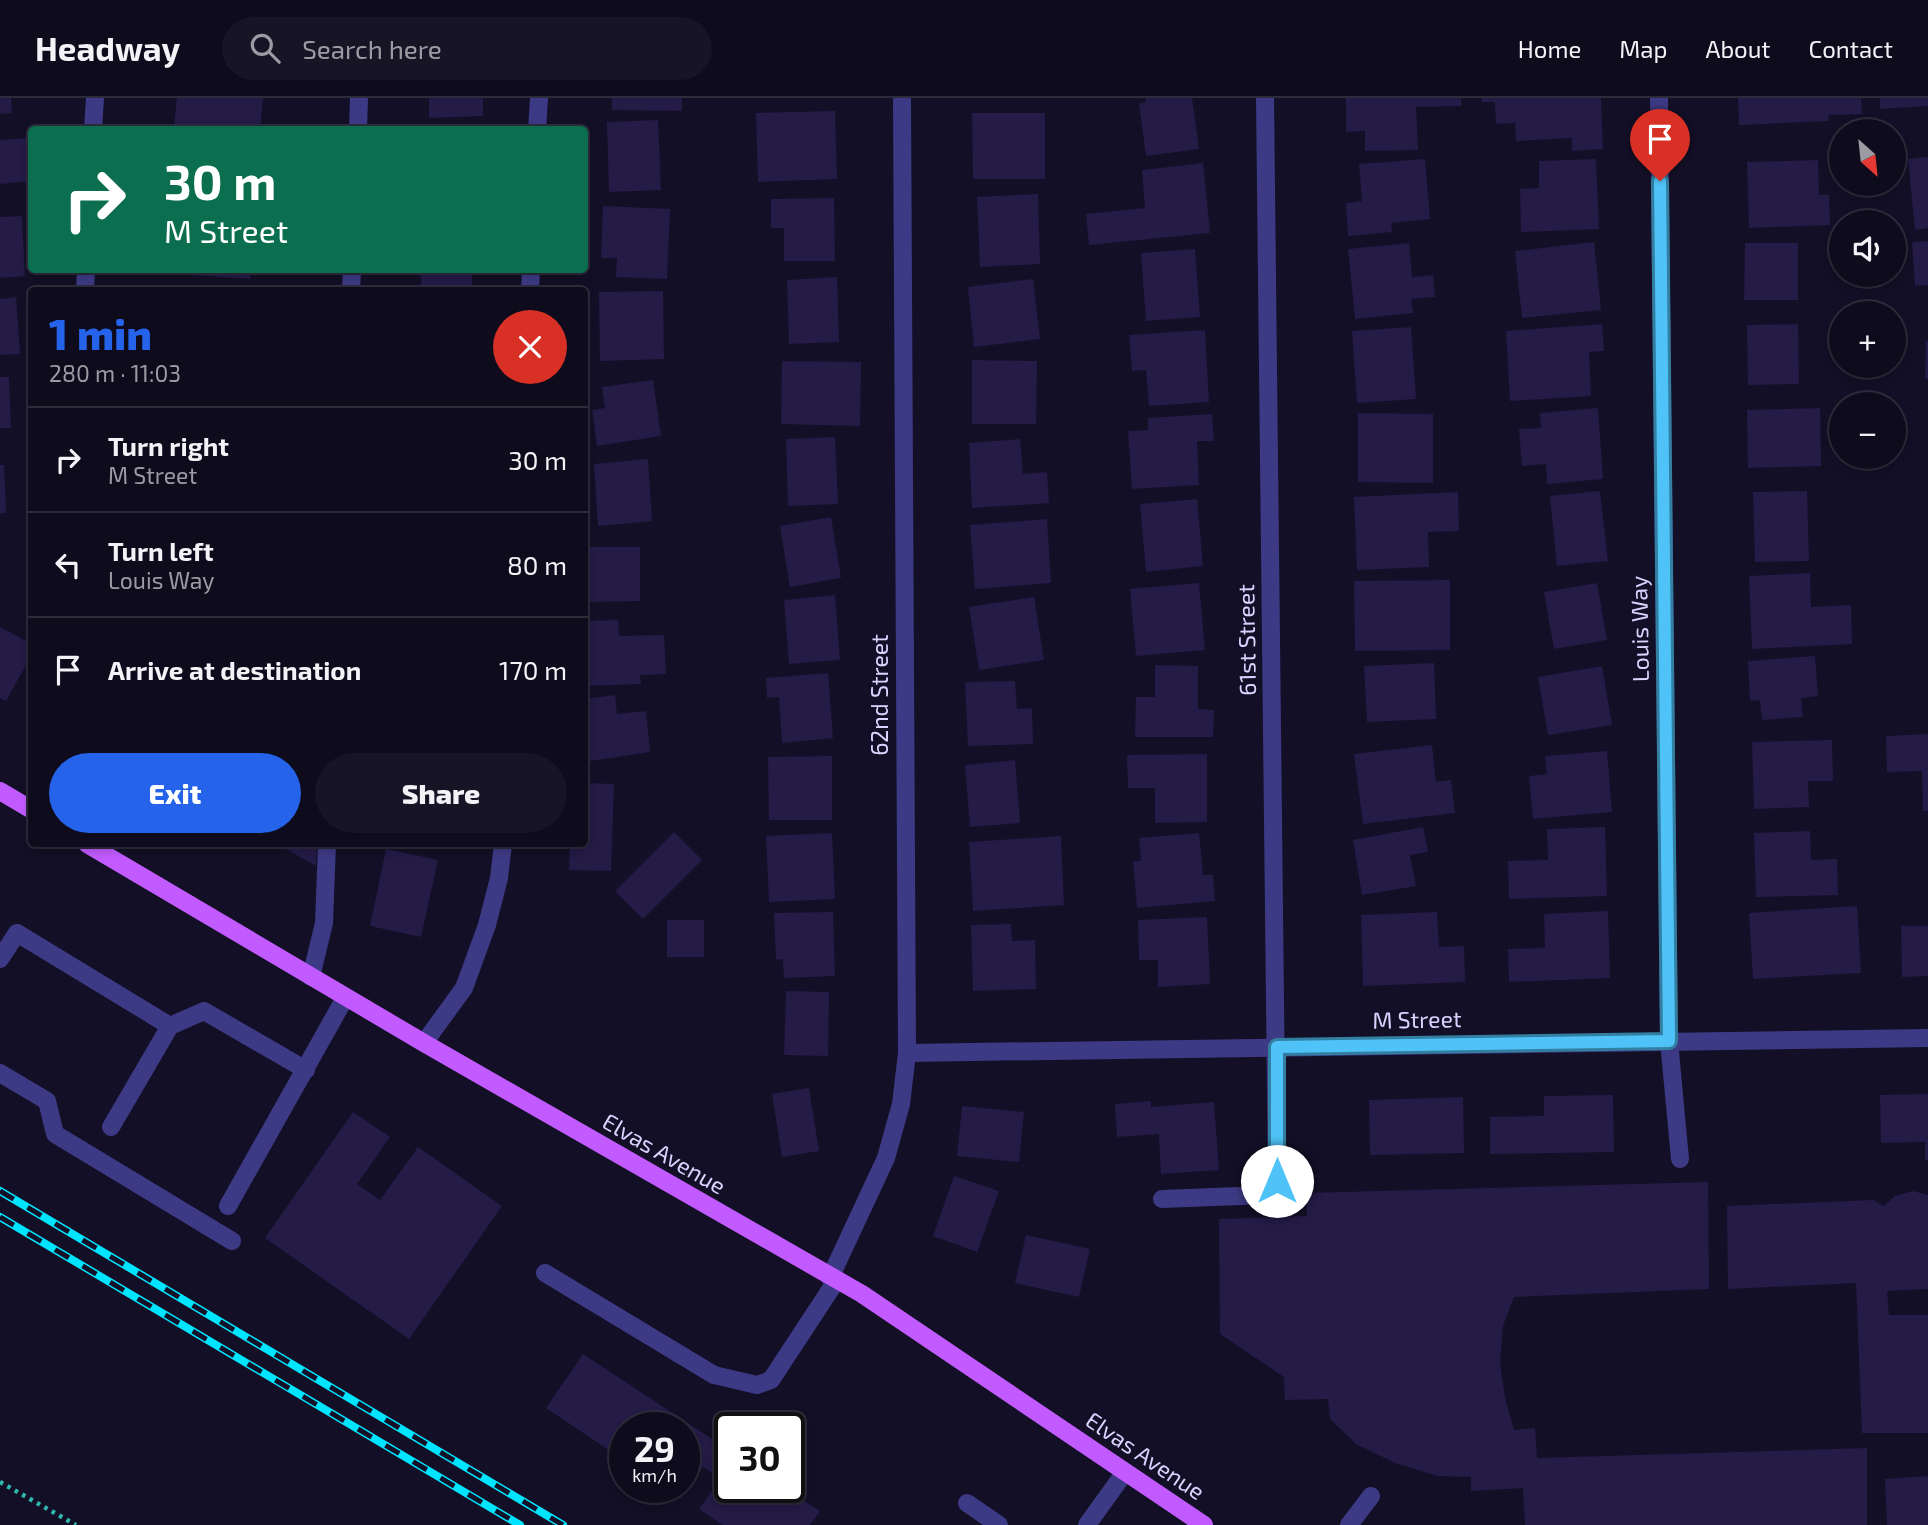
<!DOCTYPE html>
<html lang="en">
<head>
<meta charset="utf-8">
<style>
  :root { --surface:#0e0b1c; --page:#171425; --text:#f1f3f6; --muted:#9b9ba3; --line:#2e2b3b; --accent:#2563eb }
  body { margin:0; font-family:"Exo 2",sans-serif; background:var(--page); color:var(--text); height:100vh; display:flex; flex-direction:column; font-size:26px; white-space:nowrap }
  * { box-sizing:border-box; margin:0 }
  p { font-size:23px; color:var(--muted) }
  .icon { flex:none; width:38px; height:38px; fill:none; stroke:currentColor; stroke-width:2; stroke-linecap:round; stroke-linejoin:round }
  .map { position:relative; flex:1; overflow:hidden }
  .side { position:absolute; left:28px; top:189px; width:560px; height:560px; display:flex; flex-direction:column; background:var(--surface); border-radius:7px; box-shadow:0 4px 10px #0003,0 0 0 2px var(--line) }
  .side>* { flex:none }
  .guide { position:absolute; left:28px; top:28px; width:560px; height:147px; border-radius:7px; box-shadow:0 4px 10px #0003,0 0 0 2px var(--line); background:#0b6e4f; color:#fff; overflow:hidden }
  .needle { width:46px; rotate:153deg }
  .tools { position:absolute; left:1829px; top:21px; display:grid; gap:14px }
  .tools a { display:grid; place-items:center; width:77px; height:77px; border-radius:50%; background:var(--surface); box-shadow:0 4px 10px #0003,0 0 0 2px var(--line); font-size:35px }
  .speed { position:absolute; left:609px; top:1314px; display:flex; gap:14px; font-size:35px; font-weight:700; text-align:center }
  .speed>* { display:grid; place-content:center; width:91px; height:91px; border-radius:50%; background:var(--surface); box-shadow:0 4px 10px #0003,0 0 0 2px var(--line); line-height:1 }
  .speed small { font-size:18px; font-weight:400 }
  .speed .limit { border:4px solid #111; border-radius:10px; background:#fff; color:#111 }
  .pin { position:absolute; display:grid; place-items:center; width:60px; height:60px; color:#fff; margin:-72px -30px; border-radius:50% 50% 50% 0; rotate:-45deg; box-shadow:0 0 7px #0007 }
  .pin .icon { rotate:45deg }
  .me { position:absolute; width:77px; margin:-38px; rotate:0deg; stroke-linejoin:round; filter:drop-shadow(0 0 5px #0008) }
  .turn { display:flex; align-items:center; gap:24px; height:147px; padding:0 21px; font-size:32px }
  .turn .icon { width:91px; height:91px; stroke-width:2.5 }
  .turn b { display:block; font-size:49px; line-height:60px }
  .round { display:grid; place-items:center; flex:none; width:74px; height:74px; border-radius:37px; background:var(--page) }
  .head { display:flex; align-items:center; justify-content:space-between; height:119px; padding:0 21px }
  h1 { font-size:42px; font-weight:800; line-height:52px; color:var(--accent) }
  .action { display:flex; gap:14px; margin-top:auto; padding:14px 21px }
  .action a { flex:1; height:80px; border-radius:42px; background:var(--accent); color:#fff; font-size:28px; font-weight:800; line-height:80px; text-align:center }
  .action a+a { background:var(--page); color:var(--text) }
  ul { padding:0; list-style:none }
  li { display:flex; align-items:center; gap:21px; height:105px; padding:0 21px; border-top:2px solid var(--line) }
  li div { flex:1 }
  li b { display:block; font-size:26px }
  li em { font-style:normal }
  header { display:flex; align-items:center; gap:42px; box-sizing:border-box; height:98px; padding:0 35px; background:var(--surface); border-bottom:2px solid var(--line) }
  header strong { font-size:33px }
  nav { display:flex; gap:38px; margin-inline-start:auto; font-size:24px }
  .search { width:490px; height:63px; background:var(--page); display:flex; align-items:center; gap:18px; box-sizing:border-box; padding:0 24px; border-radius:38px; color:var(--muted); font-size:26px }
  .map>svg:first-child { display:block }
  .building { fill:#241b47 }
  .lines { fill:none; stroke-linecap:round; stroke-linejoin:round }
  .path { stroke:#2fb8b0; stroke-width:4.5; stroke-dasharray:3.5 5; stroke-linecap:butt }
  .minor { stroke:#3d3a85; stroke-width:18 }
  .major { stroke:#c25bff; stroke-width:18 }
  .rail-casing { stroke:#00e5ff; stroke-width:8 }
  .rail { stroke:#130f26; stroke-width:5; stroke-dasharray:16; stroke-linecap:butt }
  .route-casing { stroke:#337fa1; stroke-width:18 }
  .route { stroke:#4fc3f7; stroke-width:12 }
  .labels { text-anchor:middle; stroke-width:5; stroke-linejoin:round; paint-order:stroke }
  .street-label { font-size:23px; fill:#d9d4ff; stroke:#130f26 }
</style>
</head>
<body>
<header>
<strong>Headway</strong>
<div class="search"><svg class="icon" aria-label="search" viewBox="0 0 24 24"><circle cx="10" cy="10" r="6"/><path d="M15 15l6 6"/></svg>Search here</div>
<nav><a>Home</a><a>Map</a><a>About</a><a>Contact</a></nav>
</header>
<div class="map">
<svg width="1928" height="1427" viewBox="0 0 1928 1427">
  <rect width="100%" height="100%" fill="#130f26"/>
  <g class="building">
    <path d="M 0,0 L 11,0 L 12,15 L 0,16 Z"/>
    <path d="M 177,0 L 263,0 L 260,32 L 215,32 L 174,28 Z"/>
    <path d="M 429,0 L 483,0 L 483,18 L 429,20 Z"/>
    <path d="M 612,0 L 682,0 L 682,13 L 612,12 Z"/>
    <path d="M 1145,0 L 1192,0 L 1199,51 L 1146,58 L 1139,6 L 1146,4 Z"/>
    <path d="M 1346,0 L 1461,0 L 1461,8 L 1416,9 L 1418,52 L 1365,53 L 1365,33 L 1346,34 Z"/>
    <path d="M 1482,0 L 1601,0 L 1603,51 L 1572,53 L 1572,40 L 1516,43 L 1515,25 L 1496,26 L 1495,4 L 1482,4 Z"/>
    <path d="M 1738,0 L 1861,0 L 1862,16 L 1829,17 L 1828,23 L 1739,27 Z"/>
    <path d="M 1880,0 L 1928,0 L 1928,8 L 1880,11 Z"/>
    <path d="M 835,13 L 837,81 L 758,84 L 756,15 Z"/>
    <path d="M 972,15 L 1045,15 L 1045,81 L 973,81 Z"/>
    <path d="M 658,22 L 661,92 L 609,94 L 607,24 Z"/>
    <path d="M 27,40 L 31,83 L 0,86 L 0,42 Z"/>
    <path d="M 1928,59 L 1928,130 L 1915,132 L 1908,61 Z"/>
    <path d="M 1425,61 L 1430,121 L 1391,125 L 1392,134 L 1348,138 L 1346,105 L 1362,103 L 1359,66 Z"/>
    <path d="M 1596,61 L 1599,131 L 1521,134 L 1520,91 L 1539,90 L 1539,63 Z"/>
    <path d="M 1818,62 L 1819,97 L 1829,97 L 1830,127 L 1749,130 L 1747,64 Z"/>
    <path d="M 1203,65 L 1210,135 L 1089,147 L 1086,116 L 1145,110 L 1142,72 Z"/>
    <path d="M 1038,96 L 1040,166 L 980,169 L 977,99 Z"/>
    <path d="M 834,100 L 835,163 L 784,163 L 784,130 L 771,130 L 771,101 Z"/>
    <path d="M 603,108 L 670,111 L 667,181 L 616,179 L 617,160 L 601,160 Z"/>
    <path d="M 22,118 L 25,178 L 0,180 L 0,119 Z"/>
    <path d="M 1928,143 L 1928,187 L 1915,188 L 1912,144 Z"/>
    <path d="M 1594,144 L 1601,212 L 1522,220 L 1515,153 Z"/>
    <path d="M 1409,145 L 1412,179 L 1433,177 L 1435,199 L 1411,201 L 1413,215 L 1355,221 L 1348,151 Z"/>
    <path d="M 1745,145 L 1798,145 L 1798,202 L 1744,202 Z"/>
    <path d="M 1195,151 L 1200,219 L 1146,223 L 1141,155 Z"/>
    <path d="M 163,172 L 250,172 L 250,181 L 163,175 Z"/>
    <rect x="421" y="172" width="51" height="20"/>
    <path d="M 837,179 L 839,244 L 789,246 L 787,182 Z"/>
    <path d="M 1033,181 L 1040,241 L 974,249 L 968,189 Z"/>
    <path d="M 663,193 L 664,261 L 600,263 L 599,194 Z"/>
    <path d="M 16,199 L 20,256 L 0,257 L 0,201 Z"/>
    <path d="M 1602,226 L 1604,253 L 1589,254 L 1591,298 L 1510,303 L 1506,233 Z"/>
    <path d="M 1798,226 L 1799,286 L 1748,287 L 1747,227 Z"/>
    <path d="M 1411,229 L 1416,301 L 1357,305 L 1352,233 Z"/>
    <path d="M 1205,232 L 1209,304 L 1149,308 L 1146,272 L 1132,273 L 1129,237 Z"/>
    <path d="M 1926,243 L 1928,243 L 1928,281 L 1925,281 Z"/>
    <path d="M 972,262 L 1037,263 L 1036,326 L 972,326 Z"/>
    <path d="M 782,263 L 861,264 L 860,328 L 781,326 Z"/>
    <path d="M 0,279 L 9,279 L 11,330 L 0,330 Z"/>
    <path d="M 653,282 L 661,338 L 597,348 L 592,312 L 605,310 L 602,289 Z"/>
    <path d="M 1598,310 L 1603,381 L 1547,386 L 1546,366 L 1522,368 L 1519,331 L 1541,330 L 1540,315 Z"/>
    <path d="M 1820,310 L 1821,368 L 1748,370 L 1747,312 Z"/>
    <path d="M 1358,315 L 1433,316 L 1433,385 L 1358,384 Z"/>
    <path d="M 1212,316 L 1214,343 L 1197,343 L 1199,387 L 1132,391 L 1128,333 L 1148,332 L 1148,320 Z"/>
    <path d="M 835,339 L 838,406 L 788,408 L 786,341 Z"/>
    <path d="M 1020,341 L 1023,376 L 1047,374 L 1049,405 L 972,410 L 969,345 Z"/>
    <path d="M 648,361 L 652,423 L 598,428 L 594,366 Z"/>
    <path d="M 0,367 L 4,367 L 6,415 L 0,415 Z"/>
    <path d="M 1600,393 L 1608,463 L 1557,468 L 1550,398 Z"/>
    <path d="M 1807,393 L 1809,463 L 1755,464 L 1753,394 Z"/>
    <path d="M 1458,394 L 1459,433 L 1428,434 L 1429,469 L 1357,472 L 1354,399 Z"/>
    <path d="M 1197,401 L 1203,468 L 1146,474 L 1140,406 Z"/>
    <path d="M 831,419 L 841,480 L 790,489 L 780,428 Z"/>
    <path d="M 1047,421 L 1051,485 L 975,491 L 970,427 Z"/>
    <path d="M 587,449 L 640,449 L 640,503 L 587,504 Z"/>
    <path d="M 1810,475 L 1811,509 L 1851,507 L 1852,546 L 1752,551 L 1749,478 Z"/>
    <path d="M 1450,482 L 1450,552 L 1355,553 L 1354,483 Z"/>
    <path d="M 1199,485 L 1205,552 L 1136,558 L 1130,491 Z"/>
    <path d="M 1597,485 L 1607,542 L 1554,551 L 1544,494 Z"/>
    <path d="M 835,497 L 840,562 L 789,566 L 784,502 Z"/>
    <path d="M 1034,499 L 1044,562 L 979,572 L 969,509 Z"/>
    <path d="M 618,522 L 619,538 L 664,537 L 666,576 L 640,577 L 641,586 L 584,588 L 584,523 Z"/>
    <path d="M 0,529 L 32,546 L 32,556 L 6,603 L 0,600 Z"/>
    <path d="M 1815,558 L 1818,598 L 1801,600 L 1803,619 L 1762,622 L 1760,602 L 1750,603 L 1748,563 Z"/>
    <path d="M 1434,565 L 1436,621 L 1367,624 L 1364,568 Z"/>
    <path d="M 1155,567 L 1198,568 L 1198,611 L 1214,612 L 1213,639 L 1135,639 L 1136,599 L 1155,599 Z"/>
    <path d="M 1602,568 L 1612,627 L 1548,637 L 1538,579 Z"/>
    <path d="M 828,575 L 833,640 L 782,645 L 779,599 L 767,600 L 766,580 Z"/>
    <path d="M 1015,583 L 1017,611 L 1032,610 L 1033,646 L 968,648 L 965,584 Z"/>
    <path d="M 615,597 L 617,616 L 646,613 L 650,654 L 584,664 L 584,601 Z"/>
    <path d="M 1928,636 L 1928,713 L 1923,713 L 1922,673 L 1887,674 L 1886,638 Z"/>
    <path d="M 1832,642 L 1833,683 L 1808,683 L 1809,709 L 1754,711 L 1752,644 Z"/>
    <path d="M 1432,647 L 1436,684 L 1451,682 L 1455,715 L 1363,726 L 1354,656 Z"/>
    <path d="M 1607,653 L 1612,714 L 1533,721 L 1529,678 L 1547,676 L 1545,658 Z"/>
    <path d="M 1207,656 L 1207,724 L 1155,725 L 1155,690 L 1128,690 L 1127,657 Z"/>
    <path d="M 832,658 L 832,722 L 769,722 L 768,659 Z"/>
    <path d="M 1015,662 L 1020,725 L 970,729 L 965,667 Z"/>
    <path d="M 584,685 L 614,686 L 611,773 L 569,772 L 570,746 L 584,746 Z"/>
    <path d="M 1423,729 L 1428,754 L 1410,757 L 1416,788 L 1362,797 L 1353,742 Z"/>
    <path d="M 1605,729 L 1607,798 L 1509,801 L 1508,763 L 1548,762 L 1547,731 Z"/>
    <path d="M 1810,733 L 1811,762 L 1837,761 L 1838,797 L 1756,799 L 1754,735 Z"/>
    <path d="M 674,734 L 702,762 L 643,821 L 615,793 Z"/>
    <path d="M 832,735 L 835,801 L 769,804 L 766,738 Z"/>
    <path d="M 1199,735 L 1203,777 L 1213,777 L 1215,803 L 1137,810 L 1133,763 L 1141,763 L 1139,740 Z"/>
    <path d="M 1061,738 L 1064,807 L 973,813 L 969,744 Z"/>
    <path d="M 277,746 L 317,746 L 316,768 Z"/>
    <path d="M 386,751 L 438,762 L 421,839 L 370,828 Z"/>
    <path d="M 1857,808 L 1861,875 L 1753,881 L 1749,815 Z"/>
    <path d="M 1608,813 L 1610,880 L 1509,884 L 1508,851 L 1545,850 L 1544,816 Z"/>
    <path d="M 833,814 L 835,878 L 784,880 L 783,861 L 776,862 L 774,815 Z"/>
    <path d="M 1437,814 L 1439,849 L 1464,848 L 1465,884 L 1363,888 L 1361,817 Z"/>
    <path d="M 1207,819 L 1210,886 L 1158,889 L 1158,862 L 1139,862 L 1138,822 Z"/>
    <rect x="667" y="822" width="37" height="37"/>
    <path d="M 1011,826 L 1012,843 L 1035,842 L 1036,891 L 973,893 L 971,827 Z"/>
    <path d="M 1901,828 L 1928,828 L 1928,878 L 1902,879 Z"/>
    <path d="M 786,893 L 829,894 L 828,958 L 784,957 Z"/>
    <path d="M 809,990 L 819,1053 L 782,1059 L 772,996 Z"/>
    <path d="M 1928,996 L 1928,1062 L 1925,1062 L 1925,1044 L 1881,1045 L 1880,997 Z"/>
    <path d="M 1613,997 L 1614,1054 L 1490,1056 L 1490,1019 L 1544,1018 L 1544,998 Z"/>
    <path d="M 1463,999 L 1464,1055 L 1370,1057 L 1369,1002 Z"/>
    <path d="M 1151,1003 L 1151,1009 L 1214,1004 L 1219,1072 L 1161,1076 L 1159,1036 L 1117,1039 L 1115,1006 Z"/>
    <path d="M 962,1008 L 1024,1014 L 1019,1064 L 957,1058 Z"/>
    <path d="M 353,1014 L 390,1039 L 357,1086 L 380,1102 L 418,1049 L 502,1108 L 409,1241 L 265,1140 Z"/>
    <path d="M 954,1078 L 999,1093 L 977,1154 L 933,1138 Z"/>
    <path d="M 1708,1084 L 1709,1191 L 1514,1199 L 1503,1228 L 1500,1264 L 1505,1300 L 1514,1332 L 1535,1330 L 1537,1360 L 1867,1350 L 1867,1427 L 1525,1427 L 1523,1390 L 1471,1393 L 1471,1379 L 1437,1378 L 1395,1365 L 1356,1346 L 1330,1321 L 1328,1301 L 1285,1302 L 1284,1279 L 1220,1236 L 1219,1121 L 1307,1118 L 1306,1095 Z"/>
    <path d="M 1913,1093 L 1928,1097 L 1928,1191 L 1887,1193 L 1889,1217 L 1928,1217 L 1928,1335 L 1862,1335 L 1856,1185 L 1728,1191 L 1727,1108 L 1873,1102 L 1884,1108 L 1895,1098 Z"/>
    <path d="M 1026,1137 L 1090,1151 L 1079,1199 L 1015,1185 Z"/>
    <path d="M 583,1256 L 730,1353 L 730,1390 L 784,1390 L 820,1413 L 810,1427 L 723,1427 L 699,1411 L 721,1380 L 703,1369 L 681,1400 L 665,1390 L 684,1390 L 684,1330 L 625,1330 L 625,1363 L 546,1310 Z"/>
    <path d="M 1928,1378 L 1928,1427 L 1887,1427 L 1885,1381 Z"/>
  </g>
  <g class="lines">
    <path class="path" d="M 0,1384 L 76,1427"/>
    <g class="minor">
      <path d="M 1659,0 L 1669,943 L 1680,1061"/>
      <path d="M 93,32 L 95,0"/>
      <path d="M 358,32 L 359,0"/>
      <path d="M 537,32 L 539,0"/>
      <path d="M 85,192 L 86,172"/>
      <path d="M 351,192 L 352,172"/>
      <path d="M 530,192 L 531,172"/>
      <path d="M 0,861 L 17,835 L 170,928"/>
      <path d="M 311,879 L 324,825 L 327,746"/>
      <path d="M 424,945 L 464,890 L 487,827 L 499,780 L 503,746"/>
      <path d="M 907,955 L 1928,940"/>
      <path d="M 0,975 L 47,1003 L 55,1036 L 232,1143"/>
      <path d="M 111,1029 L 170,928 L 204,913 L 306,972"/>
      <path d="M 1162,1101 L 1266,1097 L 1277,1083 L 1265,0"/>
      <path d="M 228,1108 L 345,900"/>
      <path d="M 545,1175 L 714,1277 L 757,1287 L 771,1282 L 836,1183"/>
      <path d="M 830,1180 L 886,1060 L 901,1006 L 907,955 L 902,0"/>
      <path d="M 967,1405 L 999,1427"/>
      <path d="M 1087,1427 L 1125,1374"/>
      <path d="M 1349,1427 L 1371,1398"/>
    </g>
    <g class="major">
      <path d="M 0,693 L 32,712"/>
      <path d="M 87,746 L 424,945 L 862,1196 L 1204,1427"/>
    </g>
    <g class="rail-casing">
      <g id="rail">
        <path d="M 0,1093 L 563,1427"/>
        <path d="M 0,1119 L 520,1427"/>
      </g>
    </g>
    <use href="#rail" class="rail"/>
  </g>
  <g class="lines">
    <g class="route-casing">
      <path id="route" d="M 1277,1083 L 1277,949 L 1669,943 L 1660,83"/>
    </g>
    <use href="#route" class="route"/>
  </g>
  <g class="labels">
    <g class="street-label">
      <text transform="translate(1640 531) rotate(-91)" y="8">Louis Way</text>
      <text transform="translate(1247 542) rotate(-91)" y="8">61st Street</text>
      <text transform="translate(880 597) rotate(-90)" y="8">62nd Street</text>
      <text transform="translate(1417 922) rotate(-1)" y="8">M Street</text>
      <text transform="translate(664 1056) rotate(30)" y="8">Elvas Avenue</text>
      <text transform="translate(1145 1358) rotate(34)" y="8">Elvas Avenue</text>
    </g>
  </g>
</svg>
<div class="tools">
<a><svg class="needle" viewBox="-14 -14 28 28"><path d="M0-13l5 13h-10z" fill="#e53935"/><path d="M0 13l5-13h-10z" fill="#9b9ba3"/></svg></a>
<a><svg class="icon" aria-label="sound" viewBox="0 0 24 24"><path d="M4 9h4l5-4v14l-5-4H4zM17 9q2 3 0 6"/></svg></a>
<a>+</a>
<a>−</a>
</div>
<div class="speed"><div>29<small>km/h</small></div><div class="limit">30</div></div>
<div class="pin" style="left:1660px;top:83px;background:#d93025"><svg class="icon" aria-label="arrive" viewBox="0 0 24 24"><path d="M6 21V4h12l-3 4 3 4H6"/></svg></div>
<svg class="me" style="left:1277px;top:1083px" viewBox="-20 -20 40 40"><circle r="19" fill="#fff"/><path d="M0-13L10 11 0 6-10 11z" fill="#4fc3f7"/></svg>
<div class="guide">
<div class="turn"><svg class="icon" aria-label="right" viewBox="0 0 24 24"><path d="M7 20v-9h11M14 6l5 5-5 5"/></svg><div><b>30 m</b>M Street</div></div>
</div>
<section class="side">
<div class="head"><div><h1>1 min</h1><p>280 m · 11:03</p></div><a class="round" style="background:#d93025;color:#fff"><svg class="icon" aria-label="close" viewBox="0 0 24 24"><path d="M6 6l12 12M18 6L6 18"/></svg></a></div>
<ul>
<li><svg class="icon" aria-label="right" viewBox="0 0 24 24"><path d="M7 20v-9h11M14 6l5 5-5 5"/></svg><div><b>Turn right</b><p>M Street</p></div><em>30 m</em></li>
<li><svg class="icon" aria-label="left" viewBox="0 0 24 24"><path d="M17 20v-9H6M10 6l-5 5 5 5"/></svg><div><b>Turn left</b><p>Louis Way</p></div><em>80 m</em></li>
<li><svg class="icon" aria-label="arrive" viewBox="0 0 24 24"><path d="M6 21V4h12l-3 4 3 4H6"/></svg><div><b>Arrive at destination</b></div><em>170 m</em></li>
</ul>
<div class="action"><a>Exit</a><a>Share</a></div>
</section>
</div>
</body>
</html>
